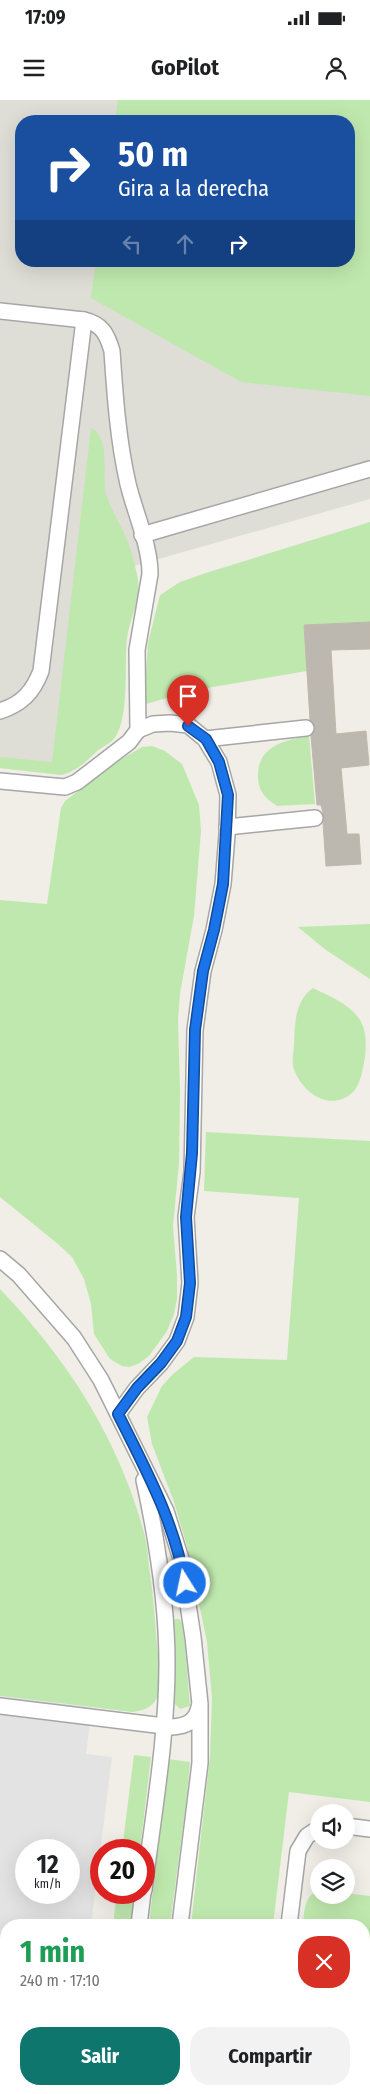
<!DOCTYPE html>
<html lang="es">
<head>
<meta charset="utf-8">
<style>
  :root { --surface:#fff; --page:#f2f2f2; --text:#202124; --muted:#757577; --accent:#0f766e }
  body { margin:0; font-family:"Fira Sans Condensed",sans-serif; background:var(--page); color:var(--text); height:100vh; display:flex; flex-direction:column; font-size:19px; white-space:nowrap }
  * { box-sizing:border-box; margin:0 }
  p { font-size:16px; color:var(--muted) }
  .icon { flex:none; width:28px; height:28px; fill:none; stroke:currentColor; stroke-width:2; stroke-linecap:round; stroke-linejoin:round }
  .map { position:relative; flex:1; overflow:hidden }
  .details { position:absolute; left:0px; top:1819px; width:370px; height:176px; display:flex; flex-direction:column; background:var(--surface); border-radius:20px 20px 0 0; box-shadow:0 5px 20px #0002 }
  .details>* { flex:none }
  .banner { position:absolute; left:15px; top:15px; width:340px; height:152px; border-radius:20px; box-shadow:0 5px 20px #0002; background:#1a4fa0; color:#fff; overflow:hidden }
  .controls { position:absolute; left:310px; top:1704px; display:grid; gap:10px }
  .controls a { display:grid; place-items:center; width:45px; height:45px; border-radius:50%; background:var(--surface); box-shadow:0 5px 20px #0002; font-size:25px }
  .speed { position:absolute; left:15px; top:1739px; display:flex; gap:10px; font-size:25px; font-weight:700; text-align:center }
  .speed>* { display:grid; place-content:center; width:65px; height:65px; border-radius:50%; background:var(--surface); box-shadow:0 5px 20px #0002; line-height:1 }
  .speed small { font-size:12px; font-weight:400 }
  .speed .limit { border:8px solid #d22; background:#fff; color:#111 }
  .pin { position:absolute; display:grid; place-items:center; width:42px; height:42px; color:#fff; margin:-51px -21px; border-radius:50% 50% 50% 0; rotate:-45deg; box-shadow:0 0 5px #0007 }
  .pin .icon { rotate:45deg }
  .me { position:absolute; width:55px; margin:-28px; rotate:350deg; stroke-linejoin:round; filter:drop-shadow(0 0 4px #0008) }
  .turn { display:flex; align-items:center; gap:18px; height:105px; padding:0 20px; font-size:22px }
  .turn .icon { width:65px; height:65px; stroke-width:2.5 }
  .turn b { display:block; font-size:35px; line-height:42px }
  .lanes { display:flex; align-items:center; height:48px; padding:0 20px; background:#0003; justify-content:center; gap:25px; direction:ltr }
  .lanes .off { opacity:.35 }
  .round { display:grid; place-items:center; flex:none; width:52px; height:52px; border-radius:20px; background:var(--page) }
  .overview { display:flex; align-items:center; justify-content:space-between; height:85px; padding:0 20px }
  h1 { font-size:30px; font-weight:700; line-height:38px; color:#1e9e55 }
  .primary-button { display:flex; gap:10px; margin-top:auto; padding:10px 20px }
  .primary-button a { flex:1; height:58px; border-radius:20px; background:var(--accent); color:#fff; font-size:20px; font-weight:700; line-height:58px; text-align:center }
  .primary-button a+a { background:var(--page); color:var(--text) }
  .status { display:flex; justify-content:space-between; align-items:center; height:35px; padding:0 25px; background:var(--surface); direction:ltr }
  .status svg { height:14px; fill:currentColor }
  header { display:flex; justify-content:space-between; align-items:center; height:65px; padding:0 20px; background:var(--surface); font-size:22px; font-weight:700 }
  .map>svg:first-child { display:block }
  .airport { fill:#deded7; fill-rule:evenodd }
  .grass { fill:#bfe8ae }
  .parking { fill:#e3e3e3; fill-rule:evenodd }
  .building { fill:#bcb7af; stroke:#c1b8a9 }
  .lines { fill:none; stroke-linecap:round; stroke-linejoin:round }
  .service-casing { stroke:#a6a6a6; stroke-width:18 }
  .service { stroke:#fff; stroke-width:15 }
  .route-casing { stroke:#114b97; stroke-width:12 }
  .route { stroke:#1a73e8; stroke-width:9 }
</style>
</head>
<body>
<div class="status"><b>17:09</b><svg viewBox="0 0 49 12"><path d="M0 12V9h3v3zM5 12V6h3v6zM10 12V3h3v9zM15 12V0h3v12zM26 1h20v11H26zM47 4h2v5h-2z"/></svg></div>
<header><svg class="icon" aria-label="menu" viewBox="0 0 24 24"><path d="M4 6h16M4 12h16M4 18h16"/></svg>GoPilot<svg class="icon" aria-label="person" viewBox="0 0 24 24"><circle cx="12" cy="8" r="4"/><path d="M4 21q1-7 8-7t8 7"/></svg></header>
<div class="map">
<svg width="370" height="1994" viewBox="0 0 370 1994">
  <rect width="100%" height="100%" fill="#f0eee6"/>
  <path class="airport" d="M 0,0 L 370,0 L 370,399 L 134,466 L 84,484 L 62,675 L 0,668 ZM 21,21 L 349,21 L 349,161 L 21,161 Z"/>
  <g class="grass">
    <path d="M 118,0 L 370,0 L 370,296 L 241,282 L 91,198 L 96,161 L 349,161 L 349,21 L 115,21 Z"/>
    <path d="M 91,328 C 112,339 101,373 106,394 C 111,409 119,422 125,435 C 131,448 135,465 138,479 C 141,501 130,517 127,538 C 124,565 130,618 114,639 C 110,644 101,647 96,652 C 86,662 76,671 62,675 L 0,668 L 0,657 L 52,662 Z"/>
    <path d="M 370,422 L 370,522 L 304,525 L 307,571 L 195,590 L 146,604 L 144,600 L 148,543 L 160,495 L 180,482 L 209,472 Z"/>
    <path d="M 309,636 L 315,704 L 277,706 C 266,699 259,692 258,679 C 256,647 283,640 309,636 Z"/>
    <path d="M 152,646 L 165,651 L 182,664 L 199,705 L 201,731 L 194,816 L 180,893 L 178,920 L 180,991 L 179,1063 L 173,1126 L 177,1175 L 177,1199 L 174,1214 L 167,1231 L 149,1256 L 138,1264 L 129,1267 L 122,1266 L 110,1259 L 94,1234 L 91,1204 L 84,1179 L 72,1157 L 58,1144 L 0,1097 L 0,800 L 47,804 L 61,708 L 65,701 L 120,660 L 142,647 Z"/>
    <path d="M 370,824 L 370,879 L 326,850 L 298,827 Z"/>
    <path d="M 313,888 C 329,896 350,904 360,920 C 367,932 366,943 365,957 C 363,968 361,984 353,992 C 331,1013 302,993 294,969 C 291,962 294,951 294,943 C 295,922 295,901 313,888 Z"/>
    <path d="M 206,1032 L 370,1041 L 370,1702 L 289,1692 L 273,1825 L 191,1825 L 210,1656 L 212,1598 L 207,1542 L 187,1446 L 174,1402 L 152,1344 L 147,1317 L 162,1286 L 173,1274 L 194,1257 L 287,1260 L 299,1098 L 204,1091 Z"/>
    <path d="M 0,1189 C 67,1259 119,1339 144,1433 C 147,1444 148,1456 149,1467 C 153,1493 155,1519 157,1546 C 160,1574 170,1608 133,1612 L 0,1596 Z"/>
    <path d="M 175,1519 L 179,1519 L 183,1523 L 190,1606 L 180,1609 L 174,1603 L 173,1522 Z"/>
    <path d="M 134,1655 L 151,1657 L 140,1750 L 122,1750 Z"/>
    <path d="M 168,1659 L 190,1662 L 186,1704 L 170,1825 L 149,1825 Z"/>
    <path d="M 319,1791 L 319,1795 L 346,1795 L 346,1793 L 370,1796 L 370,1913 L 364,1963 L 364,1825 L 303,1825 C 304,1813 304,1794 319,1791 Z"/>
    <path d="M 117,1793 L 135,1793 L 131,1825 L 113,1825 Z"/>
    <path d="M 170,1989 L 253,1989 L 253,1994 L 169,1994 Z"/>
    <path d="M 282,1989 L 361,1989 L 360,1994 L 281,1994 Z"/>
  </g>
  <path class="parking" d="M 0,1596 L 92,1607 L 86,1654 L 112,1657 L 91,1825 L 6,1825 L 6,1989 L 70,1989 L 70,1994 L 0,1994 ZM 26,1750 L 69,1750 L 69,1792 L 26,1792 Z"/>
  <path class="building" d="M 370,522 L 370,549 L 331,550 L 336,634 L 366,631 L 369,665 L 341,668 L 347,734 L 359,734 L 361,764 L 326,766 L 323,723 L 324,717 L 321,705 L 317,705 L 311,636 L 315,627 L 310,620 L 304,525 Z"/>
  <g class="lines">
    <g class="service-casing">
      <g id="service">
        <path d="M 0,211 L 84,220 C 102,224 107,234 112,251 C 115,296 118,340 128,384 C 135,413 150,445 150,474 L 137,550 L 138,630 L 129,642 L 77,682 L 65,687 L 0,681"/>
        <path d="M 142,435 L 370,369"/>
        <path d="M 0,611 C 22,604 33,592 41,571 L 84,220"/>
        <path d="M 205,639 L 306,628"/>
        <path d="M 227,727 L 315,718"/>
        <path d="M 0,1159 L 19,1175 L 74,1238 L 101,1280 L 166,1411 L 181,1459 L 193,1537 L 200,1604 L 200,1663 L 180,1825"/>
        <path d="M 118,1314 L 137,1288 L 161,1263 L 177,1241 L 186,1217 L 190,1183 L 186,1117 L 192,1072 L 195,930 L 203,871 L 214,830 L 223,784 L 227,735 L 228,695 L 219,662 L 205,639 L 188,625 L 170,623 L 153,624 L 138,630"/>
        <path d="M 0,1606 L 172,1627 C 186,1626 196,1622 199,1607"/>
        <path d="M 346,1726 L 370,1729"/>
        <path d="M 144,1790 C 153,1716 167,1639 167,1564 C 167,1502 157,1440 144,1380"/>
        <path d="M 139,1825 L 143,1792"/>
        <path d="M 289,1825 L 298,1751 L 307,1736 L 319,1728"/>
        <path d="M 120,1994 L 120,1989"/>
        <path d="M 154,1994 L 156,1989"/>
        <path d="M 267,1994 L 268,1989"/>
      </g>
    </g>
    <use href="#service" class="service"/>
  </g>
  <g class="lines">
    <g class="route-casing">
      <path id="route" d="M 185,1483 C 174,1421 146,1370 118,1314 L 137,1288 L 161,1263 L 177,1241 L 186,1217 L 190,1183 L 186,1117 L 192,1053 L 195,930 L 203,871 L 214,830 L 223,784 L 228,695 L 219,662 L 206,639 L 188,626"/>
    </g>
    <use href="#route" class="route"/>
  </g>
</svg>
<div class="controls">
<a><svg class="icon" aria-label="sound" viewBox="0 0 24 24"><path d="M4 9h4l5-4v14l-5-4H4zM17 9q2 3 0 6"/></svg></a>
<a><svg class="icon" aria-label="layers" viewBox="0 0 24 24"><path d="M12 4l9 5-9 5-9-5zM3 14l9 5 9-5"/></svg></a>
</div>
<div class="speed"><div>12<small>km/h</small></div><div class="limit">20</div></div>
<div class="pin" style="left:188px;top:626px;background:#d93025"><svg class="icon" aria-label="arrive" viewBox="0 0 24 24"><path d="M6 21V4h12l-3 4 3 4H6"/></svg></div>
<svg class="me" style="left:185px;top:1483px" viewBox="-20 -20 40 40"><circle r="17" fill="#1a73e8" stroke="#fff" stroke-width="3"/><path d="M0-11L8 9 0 5-8 9z" fill="#fff"/></svg>
<div class="banner">
<div class="turn"><svg class="icon" aria-label="right" viewBox="0 0 24 24"><path d="M7 20v-9h11M14 6l5 5-5 5"/></svg><div><b>50 m</b>Gira a la derecha</div></div>
<div class="lanes"><svg class="icon off" aria-label="left" viewBox="0 0 24 24"><path d="M17 20v-9H6M10 6l-5 5 5 5"/></svg><svg class="icon off" aria-label="ahead" viewBox="0 0 24 24"><path d="M12 20V5M6 11l6-6 6 6"/></svg><svg class="icon" aria-label="right" viewBox="0 0 24 24"><path d="M7 20v-9h11M14 6l5 5-5 5"/></svg></div>
</div>
<section class="details">
<div class="overview"><div><h1>1 min</h1><p>240 m · 17:10</p></div><a class="round" style="background:#d93025;color:#fff"><svg class="icon" aria-label="close" viewBox="0 0 24 24"><path d="M6 6l12 12M18 6L6 18"/></svg></a></div>
<div class="primary-button"><a>Salir</a><a>Compartir</a></div>
</section>
</div>
</body>
</html>
